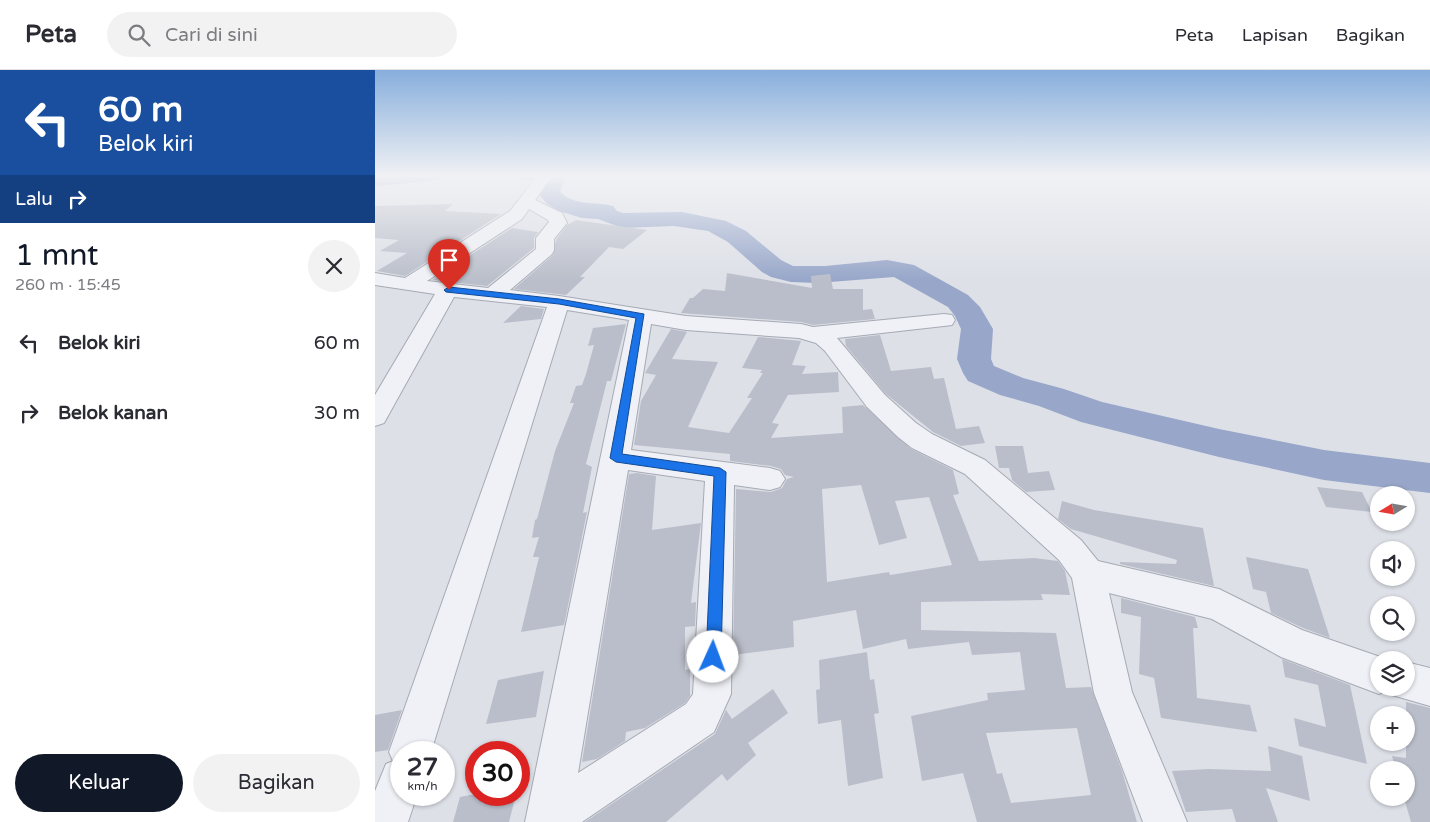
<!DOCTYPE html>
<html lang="id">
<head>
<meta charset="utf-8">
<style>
  :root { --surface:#fff; --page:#f2f2f3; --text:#2b2b33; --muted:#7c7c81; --line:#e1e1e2; --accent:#111827 }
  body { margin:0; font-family:"Varela Round",sans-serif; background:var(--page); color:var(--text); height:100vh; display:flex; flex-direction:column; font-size:19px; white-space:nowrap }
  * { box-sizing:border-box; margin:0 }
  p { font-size:16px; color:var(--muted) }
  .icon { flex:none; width:28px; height:28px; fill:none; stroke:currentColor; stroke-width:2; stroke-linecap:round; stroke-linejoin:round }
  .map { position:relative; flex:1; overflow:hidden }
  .side { display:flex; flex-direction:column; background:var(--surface); width:375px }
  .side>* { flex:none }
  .top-card { background:#1a4fa0; color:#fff; overflow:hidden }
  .needle { width:32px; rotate:259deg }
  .controls { position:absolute; left:995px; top:416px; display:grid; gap:10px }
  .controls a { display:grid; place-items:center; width:45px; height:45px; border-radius:50%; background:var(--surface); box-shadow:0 1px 4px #0004; font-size:25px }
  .speed { position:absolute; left:15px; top:671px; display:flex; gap:10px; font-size:25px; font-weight:700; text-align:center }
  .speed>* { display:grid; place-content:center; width:65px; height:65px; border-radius:50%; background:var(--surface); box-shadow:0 1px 4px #0004; line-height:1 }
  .speed small { font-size:12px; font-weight:400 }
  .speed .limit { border:8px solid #d22; background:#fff; color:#111 }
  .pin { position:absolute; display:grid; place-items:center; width:42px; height:42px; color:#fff; margin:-51px -21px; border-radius:50% 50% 50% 0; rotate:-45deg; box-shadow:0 0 5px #0007 }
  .pin .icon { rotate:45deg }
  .me { position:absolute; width:55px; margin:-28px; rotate:2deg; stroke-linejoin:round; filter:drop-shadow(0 0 4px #0008) }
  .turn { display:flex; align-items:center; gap:18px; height:105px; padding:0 15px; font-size:22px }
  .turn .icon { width:65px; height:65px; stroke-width:2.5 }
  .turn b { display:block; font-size:35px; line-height:42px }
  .then { display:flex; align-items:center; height:48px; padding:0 15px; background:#0003; gap:10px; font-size:19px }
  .round { display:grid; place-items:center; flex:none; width:52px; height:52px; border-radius:26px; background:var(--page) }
  .summary { display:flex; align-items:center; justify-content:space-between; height:85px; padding:0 15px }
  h1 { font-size:30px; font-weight:600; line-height:38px; color:var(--accent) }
  .action { display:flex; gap:10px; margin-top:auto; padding:10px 15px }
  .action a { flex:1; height:58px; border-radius:30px; background:var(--accent); color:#fff; font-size:20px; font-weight:600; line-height:58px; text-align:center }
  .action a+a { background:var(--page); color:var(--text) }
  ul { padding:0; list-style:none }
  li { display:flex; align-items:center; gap:15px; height:70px; padding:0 15px }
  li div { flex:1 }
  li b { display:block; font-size:19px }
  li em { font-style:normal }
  header { display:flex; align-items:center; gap:30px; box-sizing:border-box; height:70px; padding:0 25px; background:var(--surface); border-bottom:1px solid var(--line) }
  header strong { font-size:24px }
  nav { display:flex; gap:28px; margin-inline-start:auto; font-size:18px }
  .search { width:350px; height:45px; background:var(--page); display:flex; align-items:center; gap:12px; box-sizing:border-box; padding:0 18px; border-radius:28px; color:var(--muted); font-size:19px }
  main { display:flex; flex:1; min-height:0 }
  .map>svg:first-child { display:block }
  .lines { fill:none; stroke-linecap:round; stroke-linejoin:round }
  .river { fill:#97a6c9; fill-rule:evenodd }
  .building { fill:#babeca; fill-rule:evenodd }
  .minor-casing { stroke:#a6aab4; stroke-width:2 }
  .minor { fill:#f0f1f6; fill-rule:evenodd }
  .route { fill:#1a73e8; stroke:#114b97 }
</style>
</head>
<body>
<header>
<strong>Peta</strong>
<div class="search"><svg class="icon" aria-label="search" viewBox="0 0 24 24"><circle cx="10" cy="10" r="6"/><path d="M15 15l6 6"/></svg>Cari di sini</div>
<nav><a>Peta</a><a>Lapisan</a><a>Bagikan</a></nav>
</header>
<main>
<section class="side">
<div class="top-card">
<div class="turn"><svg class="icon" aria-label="left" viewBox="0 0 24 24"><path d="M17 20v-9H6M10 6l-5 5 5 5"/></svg><div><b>60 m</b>Belok kiri</div></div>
<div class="then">Lalu<svg class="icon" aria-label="right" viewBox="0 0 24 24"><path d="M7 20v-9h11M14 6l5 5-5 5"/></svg></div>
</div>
<div class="summary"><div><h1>1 mnt</h1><p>260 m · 15:45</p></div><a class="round"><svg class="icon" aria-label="close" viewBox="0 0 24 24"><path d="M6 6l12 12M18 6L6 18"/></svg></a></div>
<ul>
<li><svg class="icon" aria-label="left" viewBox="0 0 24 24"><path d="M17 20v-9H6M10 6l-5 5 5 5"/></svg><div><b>Belok kiri</b></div><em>60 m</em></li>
<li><svg class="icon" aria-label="right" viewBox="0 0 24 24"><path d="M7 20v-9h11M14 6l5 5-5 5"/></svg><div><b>Belok kanan</b></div><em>30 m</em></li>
</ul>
<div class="action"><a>Keluar</a><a>Bagikan</a></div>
</section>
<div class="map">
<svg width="1055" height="752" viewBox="0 0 1055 752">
  <rect width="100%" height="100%" fill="#dde0e7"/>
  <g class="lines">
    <g class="river">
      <path d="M 0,105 L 65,105 L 62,109 L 55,111 L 0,116 Z"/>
      <path d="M 143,105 L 187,105 L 190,109 L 185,122 C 202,137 219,131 238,136 L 242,141 L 248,143 L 307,142 L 351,151 L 371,161 L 406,190 L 418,196 L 450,196 L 512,190 L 539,195 L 593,225 L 605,237 L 618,259 L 616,289 L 619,296 L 648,308 L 689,319 L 727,332 L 844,359 L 949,380 L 1055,393 L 1055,423 L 949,410 L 844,387 L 706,352 L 664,336 L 625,325 L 593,311 L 588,303 L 582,289 L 586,259 L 580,246 L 573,237 L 519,207 L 442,213 L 416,212 L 396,207 L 387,202 L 353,172 L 333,161 L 299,156 L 247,158 L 223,149 L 207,148 L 184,141 L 171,133 L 163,123 L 167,113 L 146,109 Z"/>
    </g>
  </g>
  <g class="building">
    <path d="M 78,134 L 70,141 L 126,144 L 30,206 L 2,201 L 32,183 L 5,181 L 24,170 L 0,168 L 0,136 Z"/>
    <path d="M 201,150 L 272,160 L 248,179 L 234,177 L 205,207 L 210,207 L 191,225 L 139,219 L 178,185 L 181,170 L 192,155 Z"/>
    <path d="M 137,158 L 163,162 L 159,168 L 159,178 L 112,216 L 57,210 Z"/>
    <path d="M 352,203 L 437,218 L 436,206 L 455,204 L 458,219 L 488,219 L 488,240 L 497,239 L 500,249 L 438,255 L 426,252 L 306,243 L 315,228 L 318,228 L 328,219 L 350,221 Z"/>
    <path d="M 146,236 L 169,239 L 166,249 L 128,253 Z"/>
    <path d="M 251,254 L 236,311 L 232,311 L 211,394 L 217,397 L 208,443 L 212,442 L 189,555 L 146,562 L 164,487 L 158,487 L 164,467 L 157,468 L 160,450 L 162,449 L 180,381 L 199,333 L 195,333 L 201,316 L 207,315 L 211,304 L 219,275 L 213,276 L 218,258 Z"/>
    <path d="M 296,259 L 312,262 L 297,289 L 343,292 L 313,357 L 354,363 L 377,328 L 372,328 L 388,303 L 385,303 L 387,300 L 367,298 L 383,267 L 426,271 L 417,295 L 431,296 L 427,304 L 463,302 L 464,322 L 413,325 L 397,353 L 404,354 L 396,368 L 468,363 L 467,337 L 488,335 L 536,379 L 578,400 L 584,424 L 578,425 L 604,491 L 659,488 L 683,491 L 690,501 L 695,525 L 666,524 L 668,530 L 546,532 L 546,560 L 681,563 L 691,618 L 716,617 L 747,701 L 762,752 L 602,752 L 588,703 L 547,711 L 536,646 L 613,630 L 612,623 L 650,620 L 645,582 L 597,585 L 594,572 L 533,579 L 531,569 L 488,579 L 481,540 L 418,551 L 419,577 L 358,585 L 361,419 L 396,422 L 407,418 L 412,409 L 419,407 L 410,405 L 406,399 L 396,396 L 355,391 L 355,384 L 259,375 L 266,331 L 281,305 L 270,303 ZM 486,415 L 504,475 L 532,468 L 520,431 L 554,427 L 577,495 L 515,505 L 514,502 L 452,512 L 447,419 ZM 702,658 L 716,725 L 636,733 L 627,703 L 622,704 L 611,663 Z"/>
    <path d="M 505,265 L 516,301 L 556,297 L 559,309 L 569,308 L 581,359 L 604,356 L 610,373 L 586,376 L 558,362 L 511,324 L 471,276 L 470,269 Z"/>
    <path d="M 620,376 L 648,376 L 653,403 L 674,401 L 680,420 L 651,422 L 637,410 L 634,398 L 624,398 Z"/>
    <path d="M 262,403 L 281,406 L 277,460 L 326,453 L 316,533 L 321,532 L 320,556 L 310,557 L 310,600 L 315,599 L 315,626 L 310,633 L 270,658 L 251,662 L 250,671 L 222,689 L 207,692 L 254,404 Z"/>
    <path d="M 942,417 L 987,422 L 997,442 L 951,437 Z"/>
    <path d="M 687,431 L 719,440 L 828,458 L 839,516 L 745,494 L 745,492 L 801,494 L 802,490 L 696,459 L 683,449 Z"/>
    <path d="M 871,487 L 933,499 L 955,568 L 928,558 L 896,543 L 891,522 L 878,519 Z"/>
    <path d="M 746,528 L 820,547 L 823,558 L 818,558 L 822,628 L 875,635 L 882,662 L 786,648 L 779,608 L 764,604 L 766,547 L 746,543 Z"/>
    <path d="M 492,582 L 495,610 L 499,609 L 504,643 L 499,644 L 508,708 L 473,716 L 466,650 L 443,654 L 441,620 L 445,619 L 444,590 Z"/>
    <path d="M 907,589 L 975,615 L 992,694 L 924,676 L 919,648 L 951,657 L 943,615 L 910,607 Z"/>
    <path d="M 169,601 L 161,647 L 111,654 L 123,610 Z"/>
    <path d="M 398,619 L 413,643 L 373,673 L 381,685 L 352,711 L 347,704 L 291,752 L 210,752 L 340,664 L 351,640 L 357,649 Z"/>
    <path d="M 1031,632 L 1055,638 L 1055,752 L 1036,752 L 1029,728 L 1031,728 L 1031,700 L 1021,700 L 1017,686 L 1031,688 Z"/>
    <path d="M 27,640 L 13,680 L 0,682 L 0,645 Z"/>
    <path d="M 893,676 L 927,686 L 935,731 L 891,718 L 903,752 L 861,752 L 857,739 L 811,742 L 797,701 L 834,699 L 896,701 Z"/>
    <path d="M 95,725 L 141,725 L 134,752 L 78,752 L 85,727 Z"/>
  </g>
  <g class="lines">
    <g class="minor-casing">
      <path id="minor" d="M 163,105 L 178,105 L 160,130 L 187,143 L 192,153 L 179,169 L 179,180 L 177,184 L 135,220 L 184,226 L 311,246 L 426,254 L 438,257 L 569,244 L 577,245 L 580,250 L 577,255 L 569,256 L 462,268 L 510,325 L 541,353 L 557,364 L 610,390 L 706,470 L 723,491 L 844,519 L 927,560 L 1014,590 L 1004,590 L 1004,618 L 1031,618 L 1031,592 L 1055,598 L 1055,636 L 1017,625 L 1015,619 L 1004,624 L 906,587 L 837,549 L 734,523 L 757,622 L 812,752 L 768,752 L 719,623 L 697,508 L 684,490 L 590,404 L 537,378 L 523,367 L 492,337 L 450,281 L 441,273 L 424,268 L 311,260 L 276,254 L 256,380 L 395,398 L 405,401 L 410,409 L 405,417 L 395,420 L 359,415 L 356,624 L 339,662 L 207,752 L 150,752 L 254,250 L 192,240 L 56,682 L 26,682 L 26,725 L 42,725 L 33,752 L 0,752 L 0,721 L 11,694 L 18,691 L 14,682 L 172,237 L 79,227 L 9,353 L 0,356 L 0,325 L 60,224 L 0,215 L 0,203 L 30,208 L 135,141 ZM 154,139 L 173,150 L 174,152 L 161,168 L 161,179 L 113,218 L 52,211 L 147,149 ZM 253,400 L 330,411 L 318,624 L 311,634 L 203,703 Z"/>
    </g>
    <use href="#minor" class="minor"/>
  </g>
  <linearGradient id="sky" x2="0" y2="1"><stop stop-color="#87aedc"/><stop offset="0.5" stop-color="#f0f1f4"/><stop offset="1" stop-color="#f0f1f4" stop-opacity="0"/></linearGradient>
  <rect width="1055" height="211" fill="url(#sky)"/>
  <path class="route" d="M 74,217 L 184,229 L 269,244 L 247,384 L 345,398 L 351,402 L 346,587 L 344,592 L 338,594 L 333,592 L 331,587 L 339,406 L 241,392 L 235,388 L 261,248 L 184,234 L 71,222 L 69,220 Z"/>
</svg>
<div class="controls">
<a><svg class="needle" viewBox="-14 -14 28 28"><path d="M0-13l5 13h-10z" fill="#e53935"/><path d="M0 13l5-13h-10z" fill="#7c7c81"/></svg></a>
<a><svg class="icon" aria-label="sound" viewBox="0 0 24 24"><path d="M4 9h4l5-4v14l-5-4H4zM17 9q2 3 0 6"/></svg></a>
<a><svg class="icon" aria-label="search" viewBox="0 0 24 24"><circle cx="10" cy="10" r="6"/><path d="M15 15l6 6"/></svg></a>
<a><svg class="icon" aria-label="layers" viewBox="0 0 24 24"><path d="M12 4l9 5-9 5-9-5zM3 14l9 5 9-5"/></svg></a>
<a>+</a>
<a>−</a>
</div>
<div class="speed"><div>27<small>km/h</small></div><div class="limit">30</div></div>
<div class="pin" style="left:74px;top:220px;background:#d93025"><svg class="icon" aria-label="arrive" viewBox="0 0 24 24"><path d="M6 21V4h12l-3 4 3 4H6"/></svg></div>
<svg class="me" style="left:338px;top:587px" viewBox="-20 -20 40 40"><circle r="19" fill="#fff"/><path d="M0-13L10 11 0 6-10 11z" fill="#1a73e8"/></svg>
</div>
</main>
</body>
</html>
